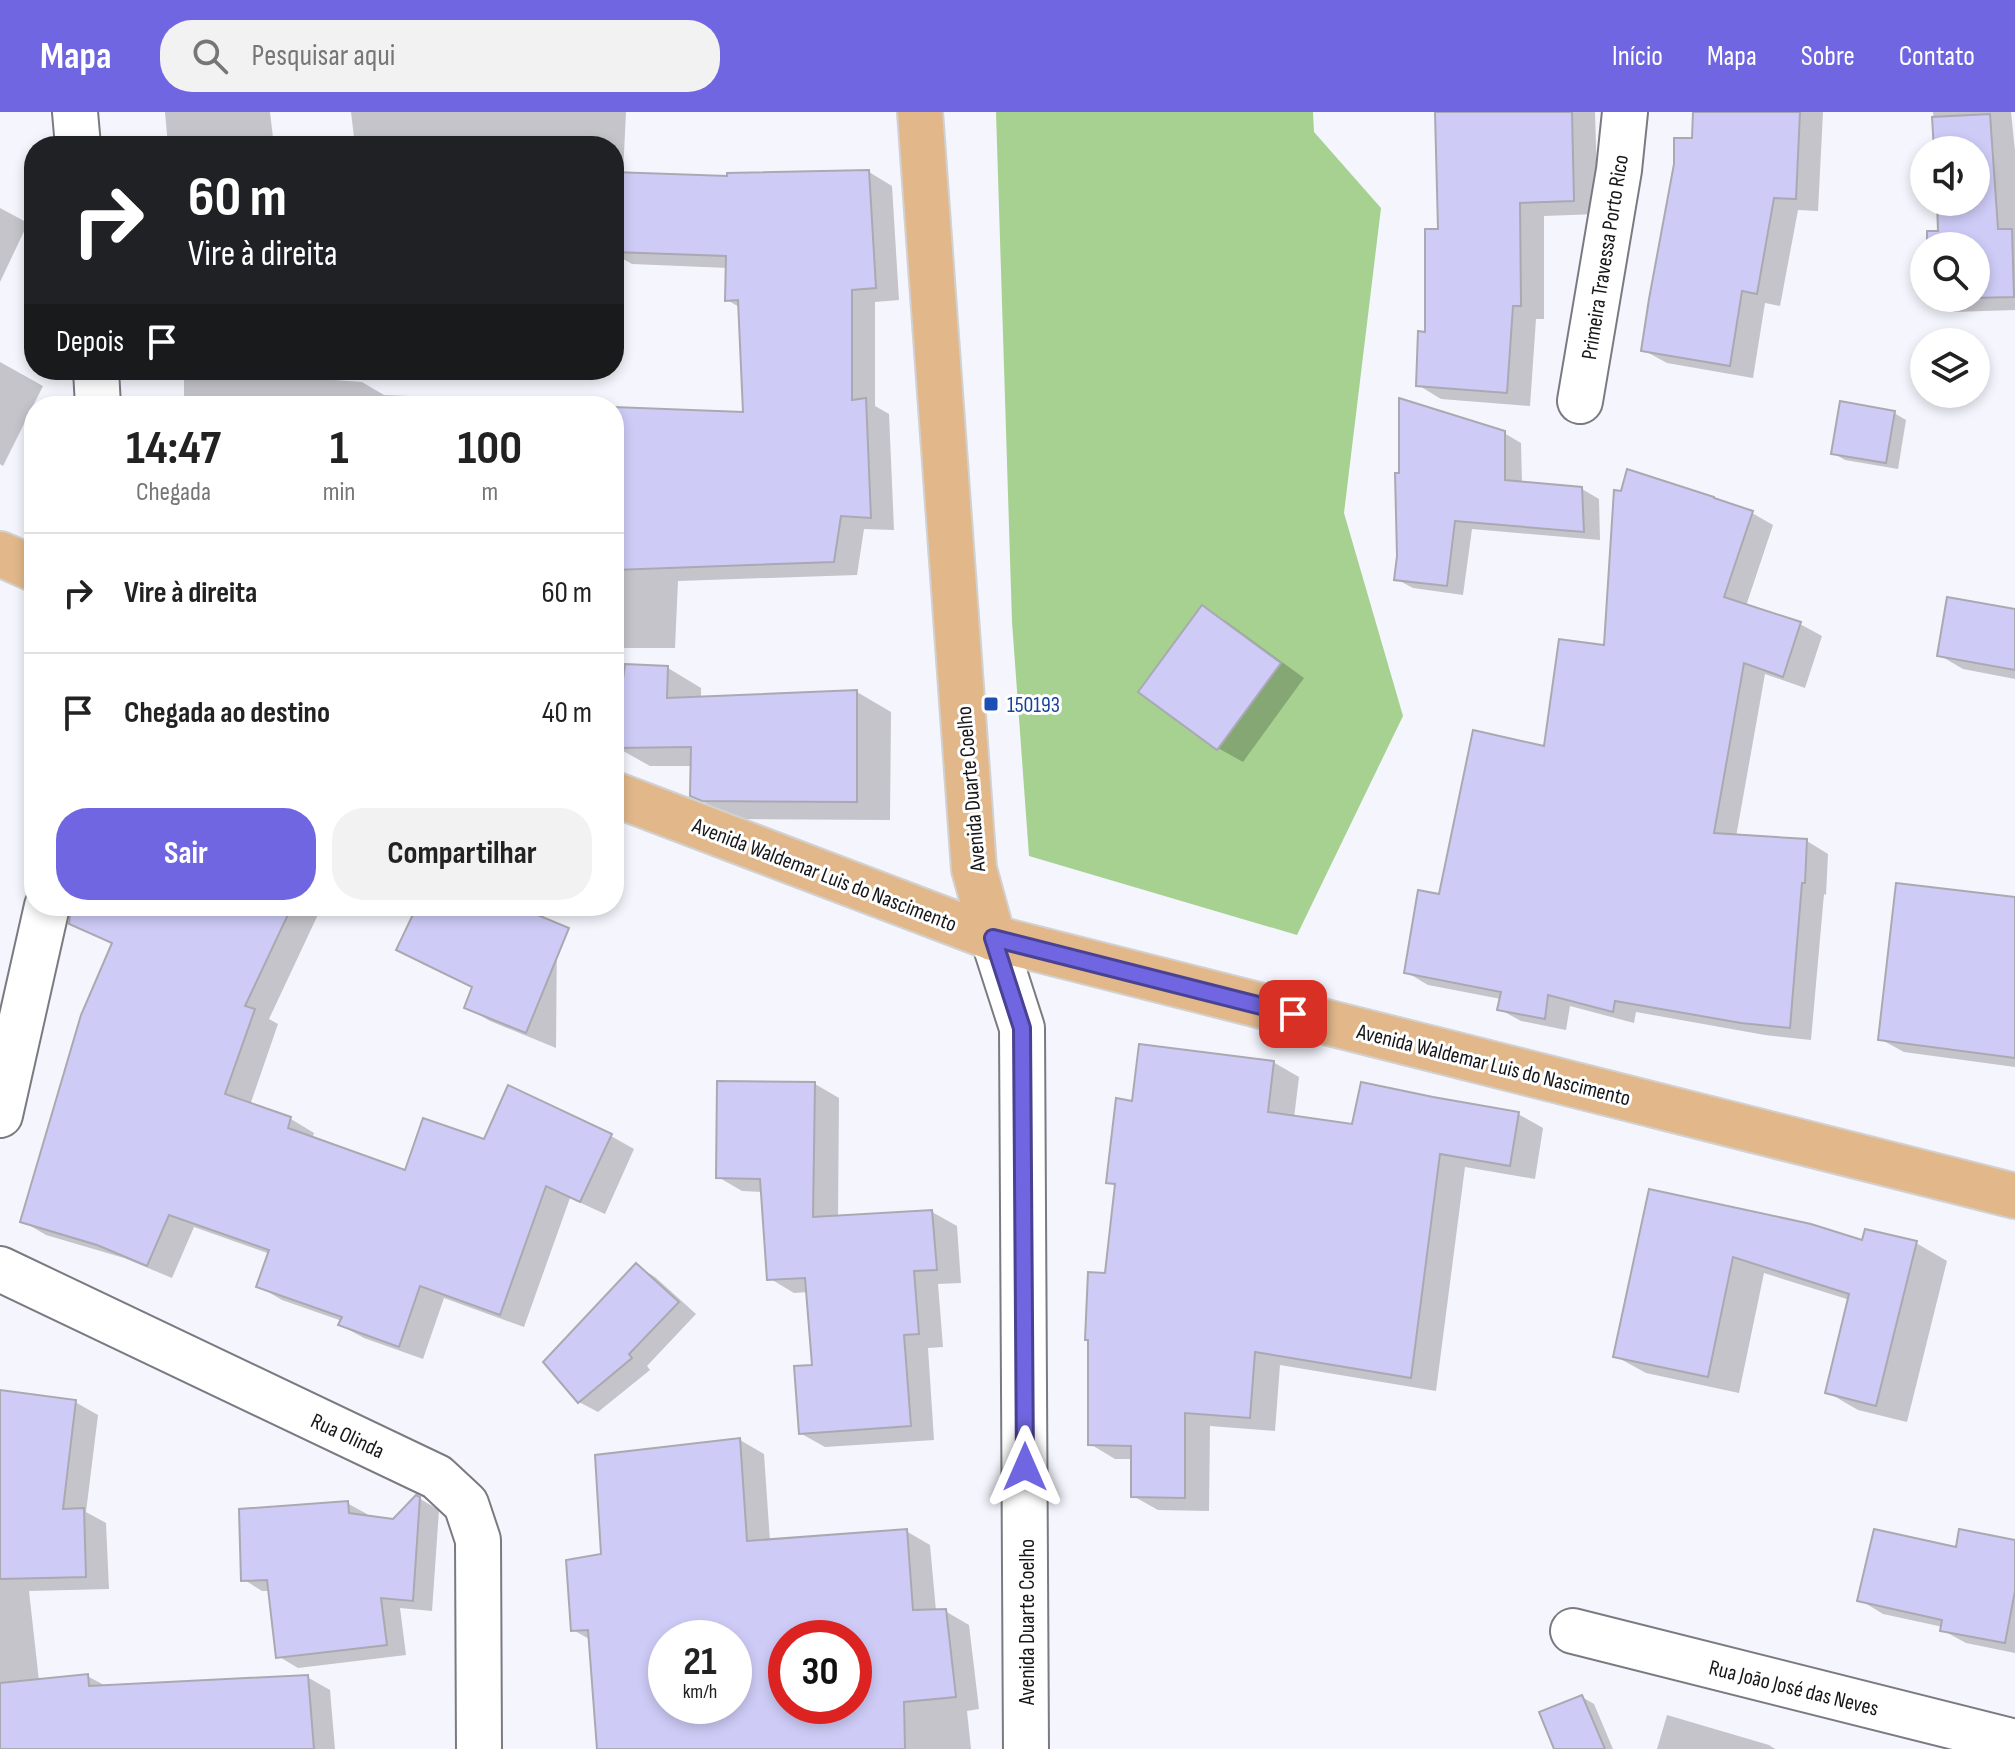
<!DOCTYPE html>
<html lang="pt">
<head>
<meta charset="utf-8">
<style>
  :root { --surface:#fff; --page:#f2f2f2; --text:#222; --muted:#767676; --line:#e0e0e0; --accent:#7166e1 }
  body { margin:0; font-family:"Sofia Sans Condensed",sans-serif; background:var(--page); color:var(--text); height:100vh; display:flex; flex-direction:column; font-size:30px; white-space:nowrap }
  * { box-sizing:border-box; margin:0 }
  p { font-size:26px; color:var(--muted) }
  .icon { flex:none; width:44px; height:44px; fill:none; stroke:currentColor; stroke-width:2; stroke-linecap:round; stroke-linejoin:round }
  .map { position:relative; flex:1; overflow:hidden }
  .drawer { position:absolute; left:24px; top:284px; width:600px; height:520px; display:flex; flex-direction:column; background:var(--surface); border-radius:32px; box-shadow:0 4px 12px #0003 }
  .drawer>* { flex:none }
  .top-card { position:absolute; left:24px; top:24px; width:600px; height:244px; border-radius:32px; box-shadow:0 4px 12px #0003; background:#202124; color:#fff; overflow:hidden }
  .buttons { position:absolute; left:1910px; top:24px; display:grid; gap:16px }
  .buttons a { display:grid; place-items:center; width:80px; height:80px; border-radius:50%; background:var(--surface); box-shadow:0 4px 12px #0003; font-size:40px }
  .speed { position:absolute; left:648px; top:1508px; display:flex; gap:16px; font-size:40px; font-weight:700; text-align:center }
  .speed>* { display:grid; place-content:center; width:104px; height:104px; border-radius:50%; background:var(--surface); box-shadow:0 4px 12px #0003; line-height:1 }
  .speed small { font-size:20px; font-weight:400 }
  .speed .limit { border:12px solid #d22; background:#fff; color:#111 }
  .pin { position:absolute; display:grid; place-items:center; width:68px; height:68px; color:#fff; margin:-34px; border-radius:16px; box-shadow:0 4px 12px #0006 }
  .me { position:absolute; width:88px; margin:-44px; rotate:0deg; stroke-linejoin:round; filter:drop-shadow(0 0 6px #0008) }
  .turn { display:flex; align-items:center; gap:28px; height:168px; padding:0 32px; font-size:36px }
  .turn .icon { width:104px; height:104px; stroke-width:2.5 }
  .turn b { display:block; font-size:56px; line-height:68px }
  .then { display:flex; align-items:center; height:76px; padding:0 32px; background:#0003; gap:16px; font-size:30px }
  .eta { display:flex; justify-content:space-evenly; align-items:center; height:136px; text-align:center }
  .eta b { font-size:48px; font-weight:700; line-height:56px }
  .primary-button { display:flex; gap:16px; margin-top:auto; padding:16px 32px }
  .primary-button a { flex:1; height:92px; border-radius:32px; background:var(--accent); color:#fff; font-size:32px; font-weight:700; line-height:92px; text-align:center }
  .primary-button a+a { background:var(--page); color:var(--text) }
  ul { padding:0; list-style:none }
  li { display:flex; align-items:center; gap:24px; height:120px; padding:0 32px; border-top:2px solid var(--line) }
  li div { flex:1 }
  li b { display:block; font-size:30px }
  li em { font-style:normal }
  header { display:flex; align-items:center; gap:48px; box-sizing:border-box; height:112px; padding:0 40px; background:var(--accent); color:#fff }
  header strong { font-size:38px }
  nav { display:flex; gap:44px; margin-inline-start:auto; font-size:28px }
  .search { width:560px; height:72px; background:var(--page); display:flex; align-items:center; gap:20px; box-sizing:border-box; padding:0 28px; border-radius:32px; color:var(--muted); font-size:30px }
  .map>svg:first-child { display:block }
  .forest { fill:#a6d190 }
  .shadow { fill:#0003; fill-rule:evenodd }
  .building { fill:#ceccf7; stroke:#aaa9b1; stroke-width:2; fill-rule:evenodd }
  .lines { fill:none; stroke-linecap:round; stroke-linejoin:round }
  .minor-casing { stroke:#7b7a82; stroke-width:48 }
  .major-casing { stroke:#d1d1d1; stroke-width:48 }
  .minor { stroke:#fff; stroke-width:44 }
  .major { stroke:#e2b88b; stroke-width:44 }
  .route-casing { stroke:#494292; stroke-width:20 }
  .route { stroke:#7166e1; stroke-width:14 }
  .transit-dot { fill:#1a4fb4; stroke:#fff; stroke-width:3 }
  .labels { text-anchor:middle; stroke-width:6; stroke-linejoin:round; paint-order:stroke }
  .street-label { font-size:22px; fill:#17171a; stroke:#fff }
  .transit-label { font-size:22px; fill:#164399; stroke:#fff; text-anchor:start }
</style>
</head>
<body>
<header>
<strong>Mapa</strong>
<div class="search"><svg class="icon" aria-label="search" viewBox="0 0 24 24"><circle cx="10" cy="10" r="6"/><path d="M15 15l6 6"/></svg>Pesquisar aqui</div>
<nav><a>Início</a><a>Mapa</a><a>Sobre</a><a>Contato</a></nav>
</header>
<div class="map">
<svg width="2015" height="1637" viewBox="0 0 2015 1637">
  <rect width="100%" height="100%" fill="#f5f5fd"/>
  <path class="forest" d="M 996,0 L 1313,0 L 1314,20 L 1381,96 L 1344,401 L 1403,604 L 1297,823 L 1029,744 L 1012,510 Z"/>
  <g class="shadow">
    <path d="M 165,0 L 270,0 L 274,34 L 168,34 Z"/>
    <path d="M 351,0 L 626,0 L 623,62 L 728,66 L 869,60 L 892,74 L 899,188 L 875,190 L 875,294 L 889,302 L 894,418 L 864,417 L 857,463 L 678,469 L 675,536 L 614,536 L 614,297 L 746,303 L 741,196 L 727,188 L 728,156 L 632,152 L 614,142 L 614,34 L 355,34 Z"/>
    <path d="M 1437,0 L 1595,0 L 1598,102 L 1544,104 L 1544,207 L 1536,207 L 1530,294 L 1441,287 L 1418,273 L 1427,222 L 1441,119 Z"/>
    <path d="M 1694,0 L 1823,0 L 1818,99 L 1798,98 L 1780,194 L 1765,191 L 1753,266 L 1667,251 L 1643,238 L 1693,28 Z"/>
    <path d="M 1933,0 L 2011,0 L 2015,39 L 2015,198 L 1954,200 L 1930,186 L 1976,186 L 1976,134 L 1929,134 L 1940,121 L 1939,90 L 1976,90 L 1976,38 L 1936,38 Z"/>
    <path d="M 0,96 L 28,111 L 0,170 Z"/>
    <path d="M 0,250 L 43,274 L 3,354 L 0,352 Z"/>
    <path d="M 184,258 L 335,258 L 335,268 L 362,270 L 384,283 L 508,288 L 517,293 L 544,294 L 184,294 Z"/>
    <path d="M 1894,301 L 1906,308 L 1898,357 L 1845,348 L 1833,341 Z"/>
    <path d="M 1504,321 L 1521,331 L 1522,371 L 1582,377 L 1599,387 L 1600,428 L 1472,417 L 1463,483 L 1413,476 L 1396,467 L 1401,363 Z"/>
    <path d="M 1752,401 L 1773,413 L 1746,494 L 1800,512 L 1822,524 L 1805,576 L 1765,562 L 1736,725 L 1807,729 L 1828,742 L 1826,783 L 1824,782 L 1811,928 L 1765,923 L 1636,900 L 1634,911 L 1570,894 L 1566,918 L 1521,909 L 1499,897 L 1501,887 L 1428,873 L 1406,860 L 1441,784 L 1545,636 L 1606,536 Z"/>
    <path d="M 1202,496 L 1227,510 L 1304,566 L 1243,650 L 1218,636 L 1141,580 Z"/>
    <path d="M 2015,499 L 2015,567 L 1963,557 L 1939,543 Z"/>
    <path d="M 668,556 L 701,576 L 701,586 L 857,580 L 891,600 L 890,708 L 737,707 L 726,703 L 692,683 L 693,654 L 650,654 L 616,635 Z"/>
    <path d="M 116,794 L 322,794 L 269,907 L 278,912 L 250,993 L 291,1007 L 314,1021 L 312,1027 L 406,1060 L 485,1030 L 611,1024 L 634,1037 L 605,1102 L 570,1086 L 524,1215 L 444,1186 L 423,1247 L 364,1226 L 340,1213 L 342,1209 L 282,1188 L 258,1174 L 270,1142 L 194,1115 L 172,1166 L 124,1146 L 46,1123 L 22,1109 L 114,831 Z"/>
    <path d="M 419,794 L 512,794 L 557,817 L 556,936 L 490,909 L 466,895 L 474,876 L 423,852 L 399,837 Z"/>
    <path d="M 2015,838 L 2015,955 L 1904,940 L 1880,927 Z"/>
    <path d="M 1273,950 L 1299,965 L 1294,1006 L 1353,1014 L 1518,1002 L 1543,1016 L 1535,1067 L 1465,1055 L 1436,1279 L 1280,1253 L 1275,1319 L 1210,1314 L 1209,1399 L 1158,1398 L 1133,1384 L 1133,1347 L 1115,1347 L 1090,1332 L 1116,1074 L 1108,1070 L 1134,991 Z"/>
    <path d="M 815,972 L 839,986 L 838,1106 L 932,1100 L 957,1114 L 961,1171 L 938,1172 L 943,1235 L 928,1236 L 934,1328 L 825,1335 L 800,1321 L 814,1255 L 808,1180 L 794,1181 L 769,1166 L 763,1080 L 742,1079 L 718,1065 Z"/>
    <path d="M 1650,1079 L 1863,1130 L 1916,1131 L 1947,1149 L 1907,1310 L 1858,1298 L 1827,1280 L 1850,1188 L 1764,1161 L 1739,1281 L 1646,1261 L 1615,1244 Z"/>
    <path d="M 637,1154 L 655,1165 L 696,1202 L 647,1254 L 650,1258 L 598,1300 L 579,1290 Z"/>
    <path d="M 0,1280 L 75,1290 L 98,1303 L 86,1400 L 106,1411 L 109,1477 L 29,1479 L 39,1569 L 87,1564 L 108,1575 L 307,1565 L 330,1578 L 335,1637 L 0,1637 Z"/>
    <path d="M 740,1328 L 764,1342 L 770,1429 L 906,1419 L 930,1433 L 936,1499 L 945,1499 L 969,1513 L 979,1597 L 967,1599 L 971,1637 L 599,1637 L 591,1528 L 573,1518 L 603,1444 ZM 666,1526 L 734,1526 L 734,1594 L 666,1594 ZM 786,1526 L 854,1526 L 854,1594 L 786,1594 Z"/>
    <path d="M 417,1385 L 439,1398 L 432,1499 L 400,1496 L 406,1543 L 298,1556 L 278,1544 L 270,1479 L 262,1479 L 243,1467 L 347,1391 L 367,1402 L 368,1406 L 394,1409 Z"/>
    <path d="M 2015,1430 L 2015,1541 L 1966,1531 L 1942,1518 L 1943,1515 L 1883,1502 L 1860,1488 L 1957,1438 Z"/>
    <path d="M 1582,1585 L 1594,1592 L 1613,1637 L 1556,1637 Z"/>
    <path d="M 1667,1603 L 1769,1633 L 1775,1637 L 1657,1637 Z"/>
  </g>
  <g class="building">
    <path d="M 1435,0 L 1572,0 L 1574,89 L 1520,91 L 1521,194 L 1513,194 L 1507,281 L 1416,274 L 1418,219 L 1425,220 L 1425,117 L 1438,117 Z"/>
    <path d="M 1693,0 L 1800,0 L 1796,87 L 1774,86 L 1757,182 L 1742,179 L 1730,254 L 1641,239 L 1649,187 L 1674,52 L 1674,26 L 1692,26 Z"/>
    <path d="M 1990,2 L 1998,117 L 2012,117 L 2014,185 L 1928,187 L 1976,186 L 1976,134 L 1927,134 L 1927,119 L 1938,119 L 1937,90 L 1976,90 L 1976,38 L 1934,38 L 1932,5 Z"/>
    <path d="M 869,58 L 876,176 L 852,178 L 852,288 L 866,286 L 871,406 L 841,404 L 834,450 L 614,458 L 614,295 L 743,300 L 738,188 L 725,189 L 726,144 L 614,140 L 614,60 L 727,64 L 727,61 Z"/>
    <path d="M 1399,286 L 1505,319 L 1505,368 L 1582,375 L 1584,420 L 1455,409 L 1447,474 L 1394,468 L 1397,444 L 1395,361 L 1399,361 Z"/>
    <path d="M 1840,289 L 1895,299 L 1886,351 L 1831,342 Z"/>
    <path d="M 1627,357 L 1714,385 L 1714,386 L 1753,399 L 1724,485 L 1801,510 L 1783,565 L 1744,551 L 1714,721 L 1807,727 L 1805,771 L 1802,771 L 1790,916 L 1741,911 L 1615,889 L 1613,900 L 1548,883 L 1545,907 L 1497,898 L 1501,880 L 1404,861 L 1418,778 L 1439,782 L 1473,618 L 1544,634 L 1559,527 L 1604,533 L 1614,378 L 1621,379 Z"/>
    <path d="M 1947,485 L 2015,497 L 2015,558 L 1937,544 Z"/>
    <path d="M 1202,493 L 1281,551 L 1217,638 L 1138,580 Z"/>
    <path d="M 625,552 L 668,554 L 667,586 L 857,578 L 857,690 L 702,689 L 690,684 L 691,635 L 614,636 Z"/>
    <path d="M 1896,771 L 2015,785 L 2015,946 L 1878,928 Z"/>
    <path d="M 71,794 L 292,794 L 245,894 L 255,897 L 225,982 L 291,1005 L 288,1016 L 405,1058 L 423,1006 L 484,1027 L 508,973 L 612,1022 L 580,1090 L 546,1074 L 500,1203 L 420,1174 L 399,1235 L 338,1213 L 342,1205 L 256,1175 L 269,1138 L 169,1103 L 147,1154 L 97,1133 L 20,1110 L 81,903 L 112,831 L 69,812 Z"/>
    <path d="M 417,794 L 516,794 L 569,816 L 526,921 L 464,896 L 472,875 L 396,838 Z"/>
    <path d="M 1139,932 L 1274,949 L 1268,1000 L 1352,1012 L 1361,970 L 1433,985 L 1519,1000 L 1510,1054 L 1440,1042 L 1411,1266 L 1255,1240 L 1250,1306 L 1185,1301 L 1185,1386 L 1131,1385 L 1131,1334 L 1088,1333 L 1088,1228 L 1085,1228 L 1088,1160 L 1105,1161 L 1115,1072 L 1106,1071 L 1116,986 L 1132,989 Z"/>
    <path d="M 717,969 L 815,970 L 813,1105 L 932,1098 L 937,1158 L 914,1159 L 919,1222 L 904,1223 L 911,1314 L 799,1322 L 794,1254 L 812,1253 L 805,1166 L 767,1168 L 760,1067 L 716,1066 Z"/>
    <path d="M 1649,1077 L 1811,1112 L 1862,1128 L 1865,1117 L 1917,1129 L 1876,1294 L 1825,1281 L 1849,1182 L 1733,1145 L 1708,1265 L 1613,1245 Z"/>
    <path d="M 636,1151 L 679,1190 L 629,1242 L 632,1246 L 578,1291 L 543,1250 Z"/>
    <path d="M 0,1278 L 76,1288 L 63,1397 L 84,1396 L 86,1465 L 0,1467 Z"/>
    <path d="M 740,1326 L 747,1429 L 907,1417 L 913,1498 L 946,1497 L 956,1585 L 904,1590 L 905,1637 L 597,1637 L 588,1518 L 571,1519 L 566,1448 L 601,1442 L 595,1343 ZM 666,1526 L 734,1526 L 734,1594 L 666,1594 ZM 786,1526 L 854,1526 L 854,1594 L 786,1594 Z"/>
    <path d="M 416,1383 L 420,1385 L 413,1489 L 381,1486 L 387,1533 L 276,1546 L 267,1468 L 241,1469 L 239,1397 L 348,1389 L 349,1401 L 393,1407 Z"/>
    <path d="M 1874,1417 L 1956,1435 L 1959,1417 L 2015,1428 L 2015,1479 L 2005,1531 L 1940,1519 L 1942,1508 L 1857,1489 Z"/>
    <path d="M 88,1562 L 89,1574 L 308,1563 L 314,1637 L 0,1637 L 0,1571 Z"/>
    <path d="M 1582,1583 L 1605,1637 L 1554,1637 L 1539,1600 Z"/>
  </g>
  <g class="lines">
    <g class="minor-casing">
      <g id="minor">
        <path d="M 75,0 L 78,34"/>
        <path d="M 96,258 L 98,294"/>
        <path d="M 1580,289 L 1619,58 L 1625,0"/>
        <path d="M 993,826 L 1022,916 L 1026,1637"/>
        <path d="M 0,1003 L 47,794"/>
        <path d="M 0,1157 L 437,1365 L 466,1392 L 478,1428 L 479,1637"/>
        <path d="M 1573,1519 L 2015,1630"/>
      </g>
    </g>
    <g class="major-casing">
      <g id="major">
        <path d="M 920,0 L 974,757 L 993,826"/>
        <path d="M 0,442 L 34,457"/>
        <path d="M 614,682 L 993,826 L 2015,1084"/>
      </g>
    </g>
    <use href="#minor" class="minor"/>
    <use href="#major" class="major"/>
  </g>
  <g class="lines">
    <g class="route-casing">
      <path id="route" d="M 1025,1355 L 1022,916 L 993,826 L 1293,902"/>
    </g>
    <use href="#route" class="route"/>
  </g>
  <rect class="transit-dot" x="983" y="584" width="16" height="16" rx="4"/>
  <g class="labels">
    <g class="street-label">
      <text transform="translate(1604 145) rotate(-81)" y="8">Primeira Travessa Porto Rico</text>
      <text transform="translate(970 677) rotate(-95)" y="8">Avenida Duarte Coelho</text>
      <text transform="translate(825 762) rotate(21)" y="8">Avenida Waldemar Luis do Nascimento</text>
      <text transform="translate(1494 952) rotate(14)" y="8">Avenida Waldemar Luis do Nascimento</text>
      <text transform="translate(348 1323) rotate(25)" y="8">Rua Olinda</text>
      <text transform="translate(1026 1510) rotate(-90)" y="8">Avenida Duarte Coelho</text>
      <text transform="translate(1794 1575) rotate(14)" y="8">Rua João José das Neves</text>
    </g>
    <g class="transit-label">
      <text x="1007" y="600">150193</text>
    </g>
  </g>
</svg>
<div class="buttons">
<a><svg class="icon" aria-label="sound" viewBox="0 0 24 24"><path d="M4 9h4l5-4v14l-5-4H4zM17 9q2 3 0 6"/></svg></a>
<a><svg class="icon" aria-label="search" viewBox="0 0 24 24"><circle cx="10" cy="10" r="6"/><path d="M15 15l6 6"/></svg></a>
<a><svg class="icon" aria-label="layers" viewBox="0 0 24 24"><path d="M12 4l9 5-9 5-9-5zM3 14l9 5 9-5"/></svg></a>
</div>
<div class="speed"><div>21<small>km/h</small></div><div class="limit">30</div></div>
<div class="pin" style="left:1293px;top:902px;background:#d93025"><svg class="icon" aria-label="arrive" viewBox="0 0 24 24"><path d="M6 21V4h12l-3 4 3 4H6"/></svg></div>
<svg class="me" style="left:1025px;top:1355px" viewBox="-20 -20 40 40"><path d="M0-17L14 15 0 8-14 15z" fill="#7166e1" stroke="#fff" stroke-width="4"/></svg>
<div class="top-card">
<div class="turn"><svg class="icon" aria-label="right" viewBox="0 0 24 24"><path d="M7 20v-9h11M14 6l5 5-5 5"/></svg><div><b>60 m</b>Vire à direita</div></div>
<div class="then">Depois<svg class="icon" aria-label="arrive" viewBox="0 0 24 24"><path d="M6 21V4h12l-3 4 3 4H6"/></svg></div>
</div>
<section class="drawer">
<div class="eta">
<div><b>14:47</b><p>Chegada</p></div>
<div><b>1</b><p>min</p></div>
<div><b>100</b><p>m</p></div>
</div>
<ul>
<li><svg class="icon" aria-label="right" viewBox="0 0 24 24"><path d="M7 20v-9h11M14 6l5 5-5 5"/></svg><div><b>Vire à direita</b></div><em>60 m</em></li>
<li><svg class="icon" aria-label="arrive" viewBox="0 0 24 24"><path d="M6 21V4h12l-3 4 3 4H6"/></svg><div><b>Chegada ao destino</b></div><em>40 m</em></li>
</ul>
<div class="primary-button"><a>Sair</a><a>Compartilhar</a></div>
</section>
</div>
</body>
</html>
